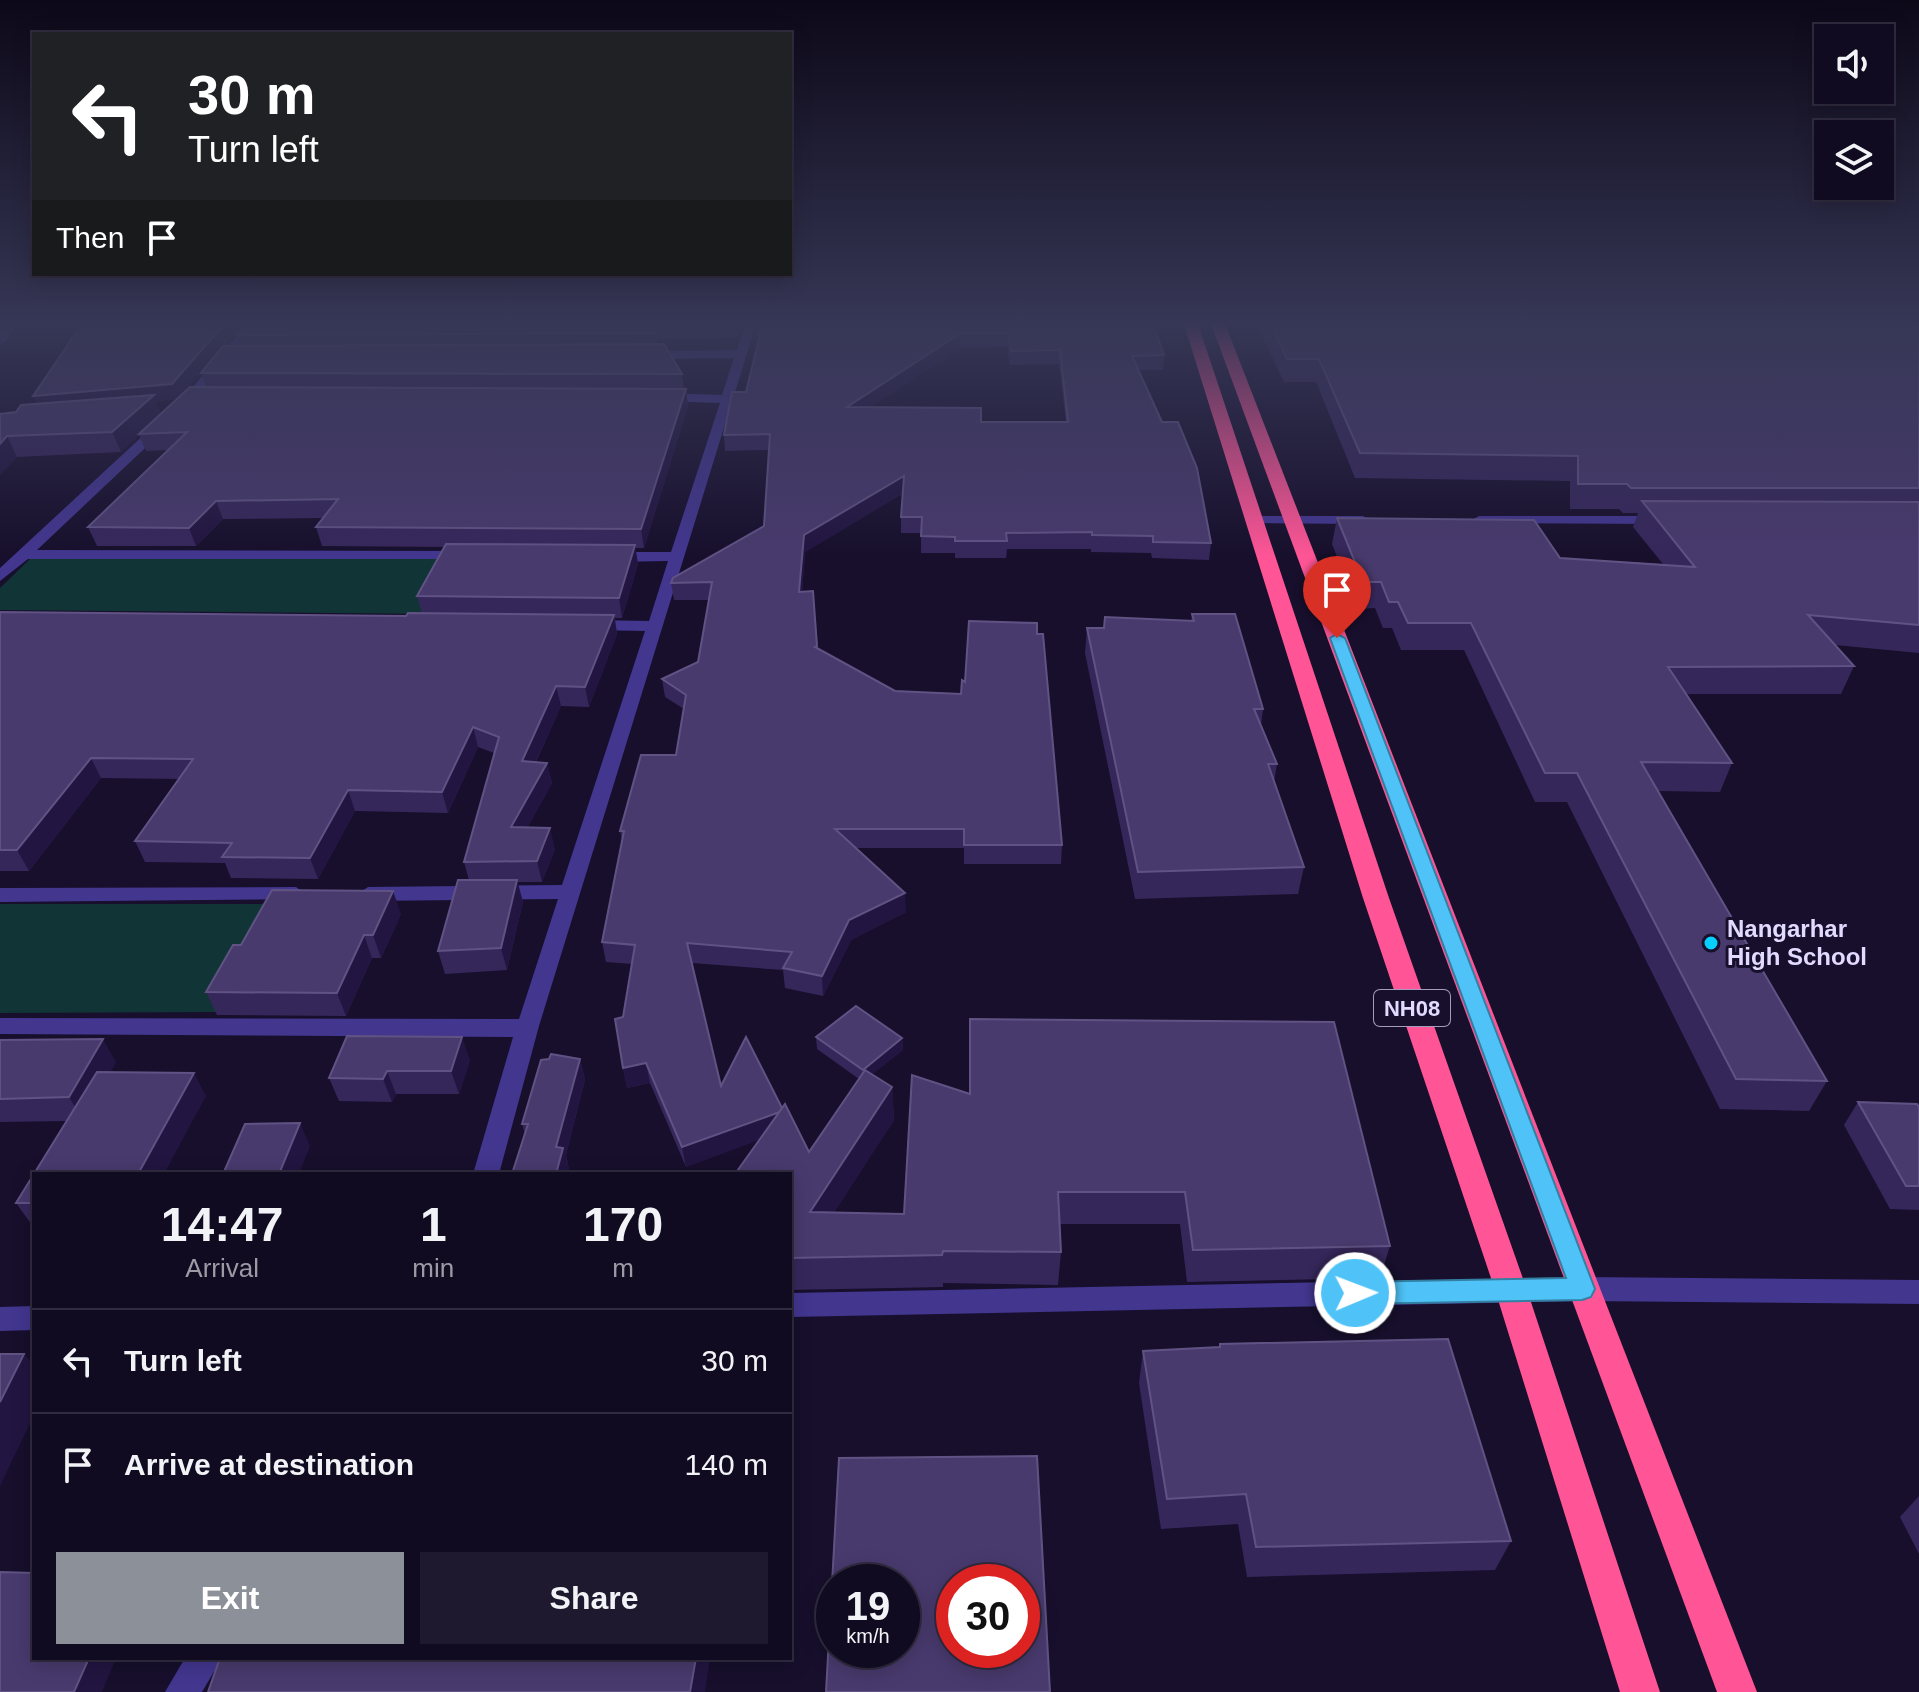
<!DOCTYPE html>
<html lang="en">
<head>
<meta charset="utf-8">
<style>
  :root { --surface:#110b21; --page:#1e192e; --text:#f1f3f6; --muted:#9c9ba5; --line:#302b3f; --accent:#8c9099 }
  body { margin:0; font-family:Helvetica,sans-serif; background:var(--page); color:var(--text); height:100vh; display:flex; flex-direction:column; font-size:30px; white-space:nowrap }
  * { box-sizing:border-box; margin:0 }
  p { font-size:26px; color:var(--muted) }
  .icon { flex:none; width:44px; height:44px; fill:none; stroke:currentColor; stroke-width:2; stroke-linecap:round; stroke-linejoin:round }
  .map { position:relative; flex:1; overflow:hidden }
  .sheet { position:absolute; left:32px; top:1172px; width:760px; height:488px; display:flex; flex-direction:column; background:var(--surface); border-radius:0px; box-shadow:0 4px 20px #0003,0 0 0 2px var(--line) }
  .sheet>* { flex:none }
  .top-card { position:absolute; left:32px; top:32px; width:760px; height:244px; border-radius:0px; box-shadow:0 4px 20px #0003,0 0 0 2px var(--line); background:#202124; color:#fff; overflow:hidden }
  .fabs { position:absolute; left:1814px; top:24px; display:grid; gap:16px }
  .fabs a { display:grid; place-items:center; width:80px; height:80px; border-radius:0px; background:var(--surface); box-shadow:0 4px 20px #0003,0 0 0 2px var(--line); font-size:40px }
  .speed { position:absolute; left:816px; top:1564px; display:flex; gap:16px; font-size:40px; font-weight:700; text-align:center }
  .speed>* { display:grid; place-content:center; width:104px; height:104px; border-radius:50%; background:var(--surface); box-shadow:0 4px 20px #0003,0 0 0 2px var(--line); line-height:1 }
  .speed small { font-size:20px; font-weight:400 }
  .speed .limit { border:12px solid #d22; background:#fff; color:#111 }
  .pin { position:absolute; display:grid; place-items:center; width:68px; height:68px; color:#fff; margin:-82px -34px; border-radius:50% 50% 50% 0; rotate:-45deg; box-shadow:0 0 8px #0007 }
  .pin .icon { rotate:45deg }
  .me { position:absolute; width:88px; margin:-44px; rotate:89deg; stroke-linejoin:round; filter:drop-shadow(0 0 6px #0008) }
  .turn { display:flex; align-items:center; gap:28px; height:168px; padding:0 24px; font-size:36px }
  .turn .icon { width:104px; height:104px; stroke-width:2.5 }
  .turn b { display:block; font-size:56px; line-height:68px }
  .then { display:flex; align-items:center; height:76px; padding:0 24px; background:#0003; gap:16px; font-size:30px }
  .eta { display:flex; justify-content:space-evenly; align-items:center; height:136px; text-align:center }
  .eta b { font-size:48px; font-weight:700; line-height:56px }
  .primary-button { display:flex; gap:16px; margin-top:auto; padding:16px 24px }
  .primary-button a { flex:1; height:92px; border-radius:0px; background:var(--accent); color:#fff; font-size:32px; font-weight:700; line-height:92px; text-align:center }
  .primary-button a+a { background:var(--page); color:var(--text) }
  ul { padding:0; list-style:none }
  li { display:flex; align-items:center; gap:24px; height:104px; padding:0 24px; border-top:2px solid var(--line) }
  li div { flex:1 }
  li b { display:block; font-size:30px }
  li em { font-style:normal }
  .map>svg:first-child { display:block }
  .green { fill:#113537 }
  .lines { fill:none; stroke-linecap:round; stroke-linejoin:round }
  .street { fill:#42368f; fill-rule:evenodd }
  .highway { fill:#ff5596; fill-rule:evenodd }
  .wall { fill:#36275b; fill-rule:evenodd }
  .shaded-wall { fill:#221541 }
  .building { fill:#483a6d; stroke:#605384; stroke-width:2; fill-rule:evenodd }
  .route { fill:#4fc3f7; stroke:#337fa1; stroke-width:2 }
  .poi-dot { fill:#06ceff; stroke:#170f2c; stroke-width:3 }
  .labels { text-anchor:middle; stroke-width:6; stroke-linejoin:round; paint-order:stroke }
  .shield { fill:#170f2c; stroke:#a59dc0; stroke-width:2 }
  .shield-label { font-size:22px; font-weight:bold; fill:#e2daff }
  .poi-label { font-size:24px; font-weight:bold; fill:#e2daff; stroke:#170f2c; text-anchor:start }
</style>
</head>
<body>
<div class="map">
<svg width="1919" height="1692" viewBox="0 0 1919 1692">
  <rect width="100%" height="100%" fill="#170f2c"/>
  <g class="green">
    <path d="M 32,557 L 466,558 L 438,614 L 0,610 L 0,588 Z"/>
    <path d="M 0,904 L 279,904 L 225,1012 L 0,1013 Z"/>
  </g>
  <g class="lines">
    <g class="street">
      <path d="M 9,321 L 20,321 L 4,343 L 0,344 L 0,333 Z"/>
      <path d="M 253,321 L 265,321 L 228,359 L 196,400 L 37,550 L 464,551 L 472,556 L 469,559 L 28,559 L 0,581 L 0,568 L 188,394 L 220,353 Z"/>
      <path d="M 746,321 L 757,321 L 539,1026 L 499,1174 L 473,1174 L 513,1037 L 0,1034 L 0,1018 L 519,1019 L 558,899 L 368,901 L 358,894 L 368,887 L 562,885 L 645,631 L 592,630 L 584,625 L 592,620 L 649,621 L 668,561 L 612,562 L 604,557 L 612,552 L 671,552 L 720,403 L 663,401 L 657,397 L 663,393 L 722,395 L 734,358 L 645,359 L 639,355 L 645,351 L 737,350 Z"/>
      <path d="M 1254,516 L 1363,516 L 1370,520 L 1363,524 L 1249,523 L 1247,520 Z"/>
      <path d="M 1479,516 L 1663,516 L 1670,520 L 1663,524 L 1474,523 L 1472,520 Z"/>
      <path d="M 296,887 L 306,894 L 303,899 L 0,902 L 0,888 Z"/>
      <path d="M 1582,1277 L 1919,1280 L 1919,1304 L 1582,1301 L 790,1317 L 790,1293 Z"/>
      <path d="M 34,1306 L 34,1330 L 0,1331 L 0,1307 Z"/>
      <path d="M 185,1658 L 222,1658 L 202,1692 L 165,1692 Z"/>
    </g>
    <g class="highway">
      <path d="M 1183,321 L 1197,321 L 1389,898 L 1527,1290 L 1660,1692 L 1620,1692 L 1495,1290 L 1363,898 Z"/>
      <path d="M 1210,321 L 1224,321 L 1757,1692 L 1717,1692 Z"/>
    </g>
  </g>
  <g class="wall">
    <path d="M 249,321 L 223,346 L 240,346 L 237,335 L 743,321 L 738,337 L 657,339 L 658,344 L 682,374 L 684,389 L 686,389 L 688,406 L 644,548 L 635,548 L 638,564 L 622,618 L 615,618 L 617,634 L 589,707 L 561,706 L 536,762 L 547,763 L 552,783 L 527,828 L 555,849 L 542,882 L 517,882 L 523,902 L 507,970 L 445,974 L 438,951 L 469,880 L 464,862 L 494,753 L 478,747 L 448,813 L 355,811 L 318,879 L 231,878 L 225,863 L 145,862 L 135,841 L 179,779 L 101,778 L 29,871 L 0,871 L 0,612 L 406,616 L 422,613 L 417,596 L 445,547 L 322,546 L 316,527 L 323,518 L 223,519 L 196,546 L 97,546 L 88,527 L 167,450 L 146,451 L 139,435 L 121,452 L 17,457 L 0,475 L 0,414 L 16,412 ZM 222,347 L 201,373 L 206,387 L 179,397 ZM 177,399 L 161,414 L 156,401 Z"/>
    <path d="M 754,321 L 1152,321 L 1164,355 L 1163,370 L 1139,370 L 1211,543 L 1209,560 L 1152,558 L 1151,553 L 1091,552 L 1091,549 L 1007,549 L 1006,558 L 955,558 L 955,553 L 921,553 L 921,533 L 901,533 L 901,517 L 903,493 L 805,552 L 802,592 L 813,591 L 818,649 L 895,691 L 961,694 L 965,682 L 1037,634 L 1062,845 L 1061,864 L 964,864 L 964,848 L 856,848 L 906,912 L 851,940 L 823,996 L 785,988 L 783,970 L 692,963 L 721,1086 L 782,1108 L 809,1152 L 859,1079 L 817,1049 L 816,1037 L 902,1038 L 903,1050 L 872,1074 L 892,1087 L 894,1120 L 834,1212 L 904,1214 L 912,1075 L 1390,1246 L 1380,1278 L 1187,1282 L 1180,1224 L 1060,1224 L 1061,1252 L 1058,1285 L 943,1283 L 943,1287 L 790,1290 L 790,1174 L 760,1139 L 686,1167 L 650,1083 L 627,1088 L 623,1068 L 623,1017 L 632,964 L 606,962 L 602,942 L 622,841 L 620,831 L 676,755 L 684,709 L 665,697 L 662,679 L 698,662 L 709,600 L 674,600 L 671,583 L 764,526 L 769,450 L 725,451 L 724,435 L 746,392 L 759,336 L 755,336 ZM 1007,347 L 1010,365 L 1059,364 L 1066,422 L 981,422 L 870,407 L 961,348 Z"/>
    <path d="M 1255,321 L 1919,321 L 1919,653 L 1835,645 L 1854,666 L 1841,694 L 1687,694 L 1732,763 L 1720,792 L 1658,791 L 1827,1081 L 1809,1111 L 1720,1109 L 1567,802 L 1535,802 L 1464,650 L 1401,650 L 1392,628 L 1383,628 L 1375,608 L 1358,609 L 1332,544 L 1337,518 L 1560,558 L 1663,564 L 1633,527 L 1638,513 L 1623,513 L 1619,509 L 1570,509 L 1570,481 L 1355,478 L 1316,382 L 1284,382 Z"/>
    <path d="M 1192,614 L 1263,709 L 1261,726 L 1277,764 L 1274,782 L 1304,867 L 1298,894 L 1135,899 L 1085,653 L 1087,628 L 1104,628 L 1191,621 Z"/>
    <path d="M 401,914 L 381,958 L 372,958 L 346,1016 L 217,1015 L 206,992 L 241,945 Z"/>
    <path d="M 0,1040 L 116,1062 L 110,1072 L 206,1096 L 34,1174 L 34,1225 L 32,1225 L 16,1203 L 67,1121 L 0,1122 Z"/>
    <path d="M 580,1059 L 585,1080 L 566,1155 L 569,1169 L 525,1134 L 522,1124 Z"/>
    <path d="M 470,1060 L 459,1094 L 396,1094 L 392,1102 L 339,1101 L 329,1078 Z"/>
    <path d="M 1858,1102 L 1919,1107 L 1919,1210 L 1890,1209 L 1844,1125 Z"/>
    <path d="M 1220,1344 L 1511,1541 L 1495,1570 L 1247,1577 L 1238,1524 L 1161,1529 L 1139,1383 L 1143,1351 L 1219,1347 Z"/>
    <path d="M 1919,1496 L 1919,1554 L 1900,1517 Z"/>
  </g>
  <g class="shaded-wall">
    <path d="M 230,321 L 249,321 L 218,351 L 178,399 L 156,401 L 162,415 L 139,434 L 139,435 L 121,452 L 112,432 L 40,411 L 33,396 L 213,337 Z"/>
    <path d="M 737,321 L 743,321 L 738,337 L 737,323 Z"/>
    <path d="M 961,333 L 961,348 L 847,422 L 847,407 Z"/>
    <path d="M 686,389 L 688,406 L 644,548 L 641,529 Z"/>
    <path d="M 7,436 L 17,457 L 0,475 L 0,444 Z"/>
    <path d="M 904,476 L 904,492 L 805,552 L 801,609 L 799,592 L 804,535 Z"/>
    <path d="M 216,501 L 223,519 L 196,546 L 189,528 Z"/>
    <path d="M 635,545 L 638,564 L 622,618 L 619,598 Z"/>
    <path d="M 614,615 L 617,634 L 589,707 L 585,687 Z"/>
    <path d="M 556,686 L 561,706 L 527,781 L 522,761 Z"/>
    <path d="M 473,727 L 478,747 L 448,813 L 442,792 Z"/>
    <path d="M 91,758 L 101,778 L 29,871 L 17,850 Z"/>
    <path d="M 547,763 L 552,783 L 516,848 L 511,827 Z"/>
    <path d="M 348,790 L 355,811 L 318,879 L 310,858 Z"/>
    <path d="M 550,828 L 555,849 L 542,882 L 537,861 Z"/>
    <path d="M 517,880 L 523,902 L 507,970 L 501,948 Z"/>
    <path d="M 393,891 L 401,914 L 381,958 L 373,935 Z"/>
    <path d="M 905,893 L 906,912 L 851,940 L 823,996 L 822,976 L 849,920 Z"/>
    <path d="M 364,935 L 372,958 L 346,1016 L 337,993 Z"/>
    <path d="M 462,1037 L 470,1060 L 459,1094 L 451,1071 Z"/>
    <path d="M 902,1038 L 903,1050 L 863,1082 L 863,1070 Z"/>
    <path d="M 103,1039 L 116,1062 L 83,1120 L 69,1097 Z"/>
    <path d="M 580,1059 L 585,1080 L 566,1155 L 569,1169 L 568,1174 L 556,1174 L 556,1147 Z"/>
    <path d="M 646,1063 L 650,1083 L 627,1088 L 623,1068 Z"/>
    <path d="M 387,1071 L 396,1094 L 392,1102 L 383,1079 Z"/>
    <path d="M 194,1073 L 206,1096 L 164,1174 L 138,1174 Z"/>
    <path d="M 892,1087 L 894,1120 L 814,1244 L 810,1212 Z"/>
    <path d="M 783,1110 L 786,1130 L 686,1167 L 682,1147 Z"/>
    <path d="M 300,1123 L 310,1146 L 299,1174 L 279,1174 Z"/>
    <path d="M 24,1354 L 34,1366 L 34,1415 L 0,1486 L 0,1402 Z"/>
    <path d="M 89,1658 L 116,1658 L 102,1692 L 74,1692 Z"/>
    <path d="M 696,1658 L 710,1658 L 705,1692 L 690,1692 Z"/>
  </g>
  <g class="building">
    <path d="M 84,321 L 230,321 L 213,337 L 172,384 L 33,396 Z"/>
    <path d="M 250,321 L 737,321 L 737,323 L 652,325 L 657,333 L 237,335 Z"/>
    <path d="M 754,321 L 1152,321 L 1164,355 L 1132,356 L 1162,422 L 1178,422 L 1197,468 L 1211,543 L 1153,542 L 1153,536 L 1092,535 L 1092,532 L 1006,533 L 1007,541 L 955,541 L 955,537 L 921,536 L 922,517 L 901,517 L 904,476 L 804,535 L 799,592 L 813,591 L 817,646 L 815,647 L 895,691 L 961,694 L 962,680 L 965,682 L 969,621 L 1037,623 L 1037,634 L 1043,634 L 1062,845 L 964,845 L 964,829 L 835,829 L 905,893 L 849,920 L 822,976 L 783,968 L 792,952 L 687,943 L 721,1086 L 746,1037 L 782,1108 L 780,1112 L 682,1147 L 646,1063 L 623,1068 L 615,1019 L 623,1017 L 635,945 L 602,942 L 624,831 L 620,831 L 641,755 L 676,755 L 686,695 L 662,679 L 698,662 L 712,582 L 671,583 L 673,578 L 764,526 L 770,434 L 724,435 L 732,392 L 746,392 L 763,322 ZM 961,333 L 1008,333 L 1011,351 L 1060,350 L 1068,422 L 981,422 L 981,408 L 847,407 Z"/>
    <path d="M 1269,321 L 1916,321 L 1919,323 L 1919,488 L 1631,488 L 1627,484 L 1578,484 L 1578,456 L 1360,453 L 1319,359 L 1287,359 Z"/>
    <path d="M 664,344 L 682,374 L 201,373 L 223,346 Z"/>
    <path d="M 190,387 L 686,389 L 641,529 L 316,527 L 338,499 L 216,501 L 189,528 L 88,527 L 187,432 L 139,434 Z"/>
    <path d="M 154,395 L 112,432 L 7,436 L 0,444 L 0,414 L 16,412 L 21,405 Z"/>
    <path d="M 1642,501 L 1919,502 L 1919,625 L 1808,615 L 1854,666 L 1668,667 L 1732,763 L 1641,762 L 1827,1081 L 1736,1079 L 1577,773 L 1545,773 L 1471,623 L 1408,623 L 1398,602 L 1389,602 L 1381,582 L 1363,582 L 1337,518 L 1534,520 L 1560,558 L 1695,567 Z"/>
    <path d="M 446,544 L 635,545 L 619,598 L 417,596 Z"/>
    <path d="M 0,612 L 406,616 L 408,613 L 614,615 L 585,687 L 556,686 L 522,761 L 547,763 L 511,827 L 550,828 L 537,861 L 464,862 L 499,737 L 473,727 L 442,792 L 348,790 L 310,858 L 222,857 L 232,843 L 135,841 L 193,759 L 91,758 L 17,850 L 0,850 Z"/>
    <path d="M 1192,614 L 1235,614 L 1263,709 L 1254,709 L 1277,764 L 1268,764 L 1304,867 L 1138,872 L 1087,628 L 1104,628 L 1105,617 L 1194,621 Z"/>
    <path d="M 458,880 L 517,880 L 501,948 L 438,951 Z"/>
    <path d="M 272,890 L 393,891 L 373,935 L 364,935 L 337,993 L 206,992 L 233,945 L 241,945 Z"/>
    <path d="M 856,1006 L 902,1038 L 863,1070 L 816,1037 Z"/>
    <path d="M 970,1019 L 1334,1022 L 1390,1246 L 1193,1250 L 1185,1192 L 1058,1192 L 1061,1252 L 943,1251 L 942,1255 L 790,1258 L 790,1174 L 735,1174 L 785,1104 L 809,1152 L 865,1070 L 892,1087 L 810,1212 L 904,1214 L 912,1075 L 970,1094 Z"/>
    <path d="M 347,1036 L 462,1037 L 451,1071 L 387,1071 L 383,1079 L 329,1078 Z"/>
    <path d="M 103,1039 L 69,1097 L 0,1099 L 0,1040 Z"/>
    <path d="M 551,1054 L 580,1059 L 556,1147 L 563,1148 L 556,1174 L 512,1174 L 528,1124 L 522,1124 L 541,1060 L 549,1059 Z"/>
    <path d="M 97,1072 L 194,1073 L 138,1174 L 34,1174 L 34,1203 L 16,1203 Z"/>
    <path d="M 1858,1102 L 1917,1104 L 1919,1107 L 1919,1186 L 1906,1186 Z"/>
    <path d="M 300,1123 L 279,1174 L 223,1174 L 245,1124 Z"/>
    <path d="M 1448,1339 L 1511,1541 L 1256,1547 L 1246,1494 L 1167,1499 L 1143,1351 L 1220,1347 L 1220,1344 Z"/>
    <path d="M 0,1354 L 24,1354 L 0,1402 Z"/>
    <path d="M 1037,1456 L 1050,1692 L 826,1692 L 839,1458 ZM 834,1582 L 902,1582 L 902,1650 L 834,1650 ZM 954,1582 L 1022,1582 L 1022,1650 L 954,1650 Z"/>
    <path d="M 0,1572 L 34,1573 L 34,1658 L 89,1658 L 74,1692 L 0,1692 Z"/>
    <path d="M 220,1658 L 696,1658 L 690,1692 L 208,1692 Z"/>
  </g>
  <linearGradient id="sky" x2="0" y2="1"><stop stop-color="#0d0818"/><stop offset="0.58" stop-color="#363756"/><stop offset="1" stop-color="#363756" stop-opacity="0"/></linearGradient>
  <rect width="1919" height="558" fill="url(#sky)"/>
  <path class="route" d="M 1337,634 L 1345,638 L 1595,1289 L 1591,1297 L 1582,1300 L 1355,1304 L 1346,1301 L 1342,1293 L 1346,1286 L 1355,1282 L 1566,1278 L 1330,638 Z"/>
  <circle class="poi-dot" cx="1711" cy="943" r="8"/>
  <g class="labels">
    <rect class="shield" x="1374" y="990" width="76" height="36" rx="6"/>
    <g class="shield-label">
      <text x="1412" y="1016">NH08</text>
    </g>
    <g class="poi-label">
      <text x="1727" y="937">Nangarhar<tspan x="1727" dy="28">High School</tspan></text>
    </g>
  </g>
</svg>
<div class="fabs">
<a><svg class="icon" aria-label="sound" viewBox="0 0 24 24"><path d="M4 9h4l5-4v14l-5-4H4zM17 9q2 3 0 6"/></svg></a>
<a><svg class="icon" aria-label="layers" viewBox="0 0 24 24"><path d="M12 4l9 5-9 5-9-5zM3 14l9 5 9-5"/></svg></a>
</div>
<div class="speed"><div>19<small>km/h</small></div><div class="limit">30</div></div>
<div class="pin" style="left:1337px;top:638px;background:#d93025"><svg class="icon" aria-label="arrive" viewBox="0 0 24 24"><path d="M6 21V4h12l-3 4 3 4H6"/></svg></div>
<svg class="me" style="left:1355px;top:1293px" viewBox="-20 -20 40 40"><circle r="17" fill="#4fc3f7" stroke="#fff" stroke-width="3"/><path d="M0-11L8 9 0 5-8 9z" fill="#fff"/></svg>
<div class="top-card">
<div class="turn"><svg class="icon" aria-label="left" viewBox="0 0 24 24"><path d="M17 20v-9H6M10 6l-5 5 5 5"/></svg><div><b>30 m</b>Turn left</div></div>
<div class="then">Then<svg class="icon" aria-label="arrive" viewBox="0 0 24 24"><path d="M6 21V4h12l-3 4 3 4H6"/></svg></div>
</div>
<section class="sheet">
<div class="eta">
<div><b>14:47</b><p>Arrival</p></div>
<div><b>1</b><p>min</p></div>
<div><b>170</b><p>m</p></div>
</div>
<ul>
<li><svg class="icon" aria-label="left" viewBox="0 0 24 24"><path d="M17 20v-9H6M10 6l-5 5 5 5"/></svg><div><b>Turn left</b></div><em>30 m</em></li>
<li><svg class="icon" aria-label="arrive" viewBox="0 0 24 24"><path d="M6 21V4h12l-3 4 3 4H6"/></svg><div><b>Arrive at destination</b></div><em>140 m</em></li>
</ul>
<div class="primary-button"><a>Exit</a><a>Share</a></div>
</section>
</div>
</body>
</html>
